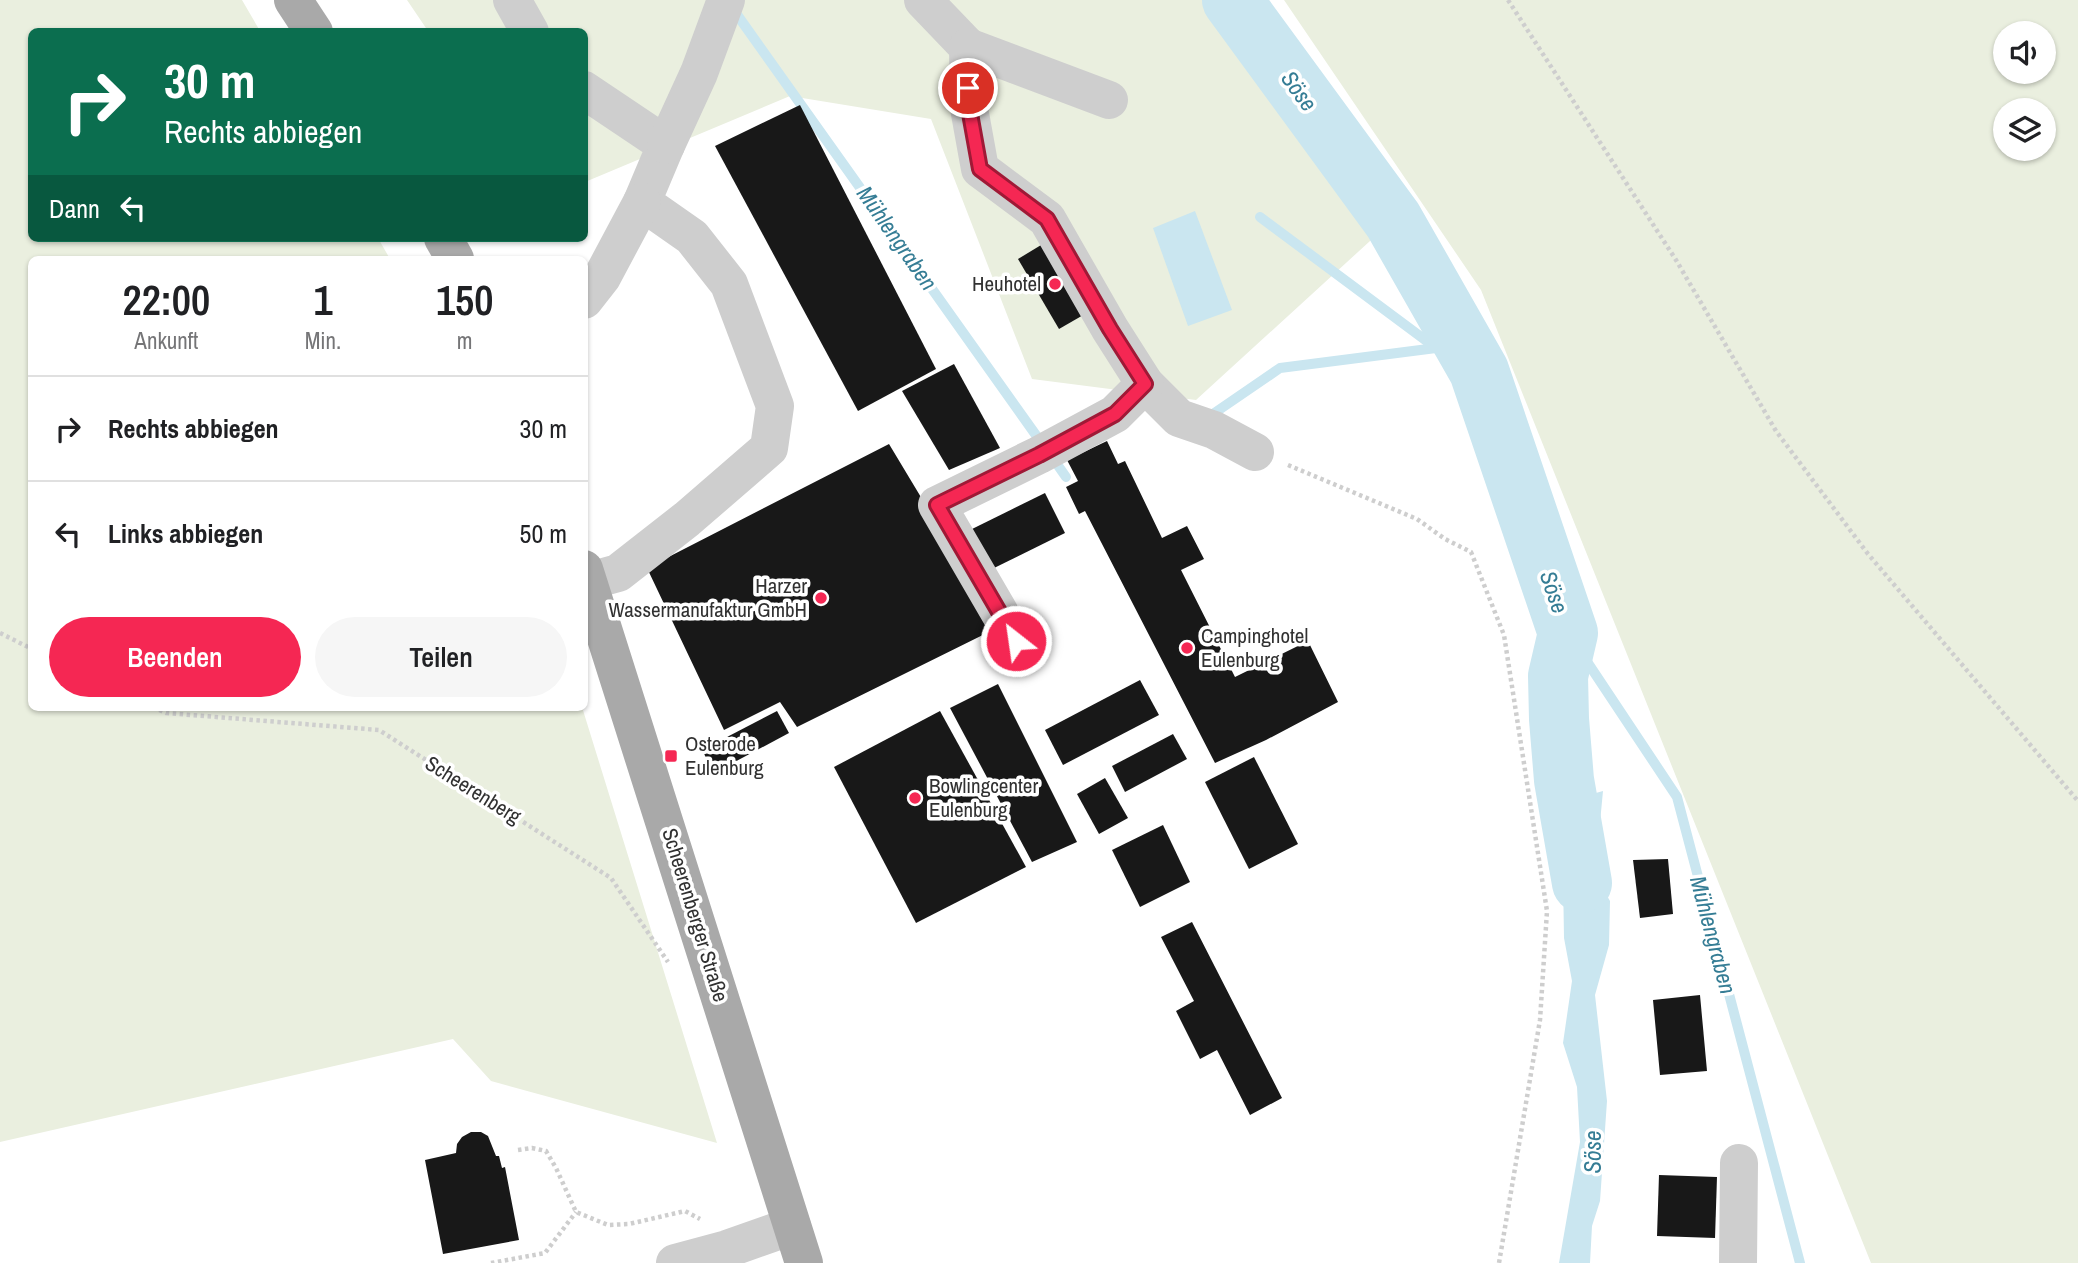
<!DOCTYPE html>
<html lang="de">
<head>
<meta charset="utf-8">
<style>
  :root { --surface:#fff; --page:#f6f6f6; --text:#202124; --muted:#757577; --line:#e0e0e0; --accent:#f52753 }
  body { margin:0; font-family:"Archivo Narrow",sans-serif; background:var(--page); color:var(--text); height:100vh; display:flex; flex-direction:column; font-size:26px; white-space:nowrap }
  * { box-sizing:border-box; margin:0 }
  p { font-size:23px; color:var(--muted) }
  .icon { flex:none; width:38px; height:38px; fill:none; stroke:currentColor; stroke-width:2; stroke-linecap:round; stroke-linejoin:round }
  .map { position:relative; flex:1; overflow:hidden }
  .details { position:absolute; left:28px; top:256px; width:560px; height:455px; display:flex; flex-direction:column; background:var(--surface); border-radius:10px; box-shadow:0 2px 5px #0004 }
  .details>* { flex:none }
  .guide { position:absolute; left:28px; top:28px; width:560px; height:214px; border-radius:10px; box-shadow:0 2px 5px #0004; background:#0b6e4f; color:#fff; overflow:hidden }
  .fabs { position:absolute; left:1993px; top:21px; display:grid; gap:14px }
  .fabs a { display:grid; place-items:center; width:63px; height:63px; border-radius:50%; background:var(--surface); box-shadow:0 2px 5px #0004; font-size:35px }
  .pin { position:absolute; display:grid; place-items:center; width:60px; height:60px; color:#fff; margin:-30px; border:4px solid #fff; border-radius:50%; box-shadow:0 2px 7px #0007 }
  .me { position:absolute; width:77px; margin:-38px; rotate:330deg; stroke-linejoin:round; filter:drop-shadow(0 0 5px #0008) }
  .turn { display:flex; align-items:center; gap:24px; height:147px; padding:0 21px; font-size:32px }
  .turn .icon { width:91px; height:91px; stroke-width:2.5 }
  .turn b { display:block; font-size:49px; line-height:60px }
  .then { display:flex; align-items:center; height:66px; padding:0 21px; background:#0003; gap:14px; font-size:26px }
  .eta { display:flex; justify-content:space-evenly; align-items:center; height:119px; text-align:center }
  .eta b { font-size:42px; font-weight:600; line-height:49px }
  .cta { display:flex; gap:14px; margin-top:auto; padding:14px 21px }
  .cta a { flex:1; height:80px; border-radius:42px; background:var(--accent); color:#fff; font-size:28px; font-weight:600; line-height:80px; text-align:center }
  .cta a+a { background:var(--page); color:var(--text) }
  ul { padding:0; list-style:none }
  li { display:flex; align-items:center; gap:21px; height:105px; padding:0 21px; border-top:2px solid var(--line) }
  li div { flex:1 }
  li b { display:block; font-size:26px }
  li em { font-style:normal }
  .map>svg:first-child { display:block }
  .green { fill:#eaefdf; fill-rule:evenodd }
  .water { fill:#cae6f0 }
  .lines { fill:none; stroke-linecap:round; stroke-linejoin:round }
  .stream { stroke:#cae6f0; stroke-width:10 }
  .river { stroke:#cae6f0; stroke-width:60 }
  .building { fill:#181818 }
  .path { stroke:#cecece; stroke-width:4.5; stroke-dasharray:3.5 3.5; stroke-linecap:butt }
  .minor { stroke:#cecece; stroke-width:38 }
  .major { stroke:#a9a9a9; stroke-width:38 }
  .route-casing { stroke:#9f1936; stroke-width:18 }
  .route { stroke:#f52753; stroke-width:12 }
  .poi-dot { fill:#f52753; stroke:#fff; stroke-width:2.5 }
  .labels { text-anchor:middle; stroke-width:7; stroke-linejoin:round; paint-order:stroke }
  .poi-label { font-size:21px; fill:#313131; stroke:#fff; text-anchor:start }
  .street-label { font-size:21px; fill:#313131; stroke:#fff }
  .water-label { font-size:23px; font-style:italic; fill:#357d95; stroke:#fff }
</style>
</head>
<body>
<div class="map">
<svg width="2078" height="1263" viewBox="0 0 2078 1263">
  <rect width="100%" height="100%" fill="#fff"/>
  <g class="green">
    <path d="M 0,0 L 242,0 L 260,31 L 32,32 L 32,238 L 378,238 L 390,259 L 32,259 L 32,707 L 582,707 L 717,1143 L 491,1081 L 453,1039 L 0,1142 Z"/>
    <path d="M 407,0 L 1228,0 L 1393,220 L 1196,400 L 1032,379 L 931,119 L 790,96 L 585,182 L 584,32 L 428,31 Z"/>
    <path d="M 1284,0 L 2078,0 L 2078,1263 L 1871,1263 L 1481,290 ZM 2006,33 L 2044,33 L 2044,72 L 2006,72 ZM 2006,110 L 2044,110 L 2044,149 L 2006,149 Z"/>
  </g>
  <g class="water">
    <path d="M 1195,211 L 1232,310 L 1188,326 L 1153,228 Z"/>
    <path d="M 1603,791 L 1595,875 L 1610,901 L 1609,945 L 1595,995 L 1607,1101 L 1600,1201 L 1592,1226 L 1590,1263 L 1559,1263 L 1580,1142 L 1577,1087 L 1563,1043 L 1572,981 L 1564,938 L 1563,877 L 1546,807 Z"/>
  </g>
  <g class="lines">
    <g class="stream">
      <path d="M 733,9 L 1043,445"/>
      <path d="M 1260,217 L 1436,348 L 1479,371"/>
      <path d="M 1210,416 L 1280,368 L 1436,348"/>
      <path d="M 1052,457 L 1066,477"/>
      <path d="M 1568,633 L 1677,797 L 1800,1263"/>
    </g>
    <path class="river" d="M 1232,0 L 1393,220 L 1479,371 L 1568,633 L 1558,676 L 1559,719 L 1564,780 L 1582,883"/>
  </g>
  <g class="building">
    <path d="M 800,105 L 936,369 L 858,411 L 715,146 Z"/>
    <path d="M 1051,239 L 1092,310 L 1059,329 L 1018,259 Z"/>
    <path d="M 954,364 L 1000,448 L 949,470 L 902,391 Z"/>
    <path d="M 1107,441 L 1118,464 L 1125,461 L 1162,538 L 1187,526 L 1204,559 L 1181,570 L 1235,677 L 1308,641 L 1338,702 L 1266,740 L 1215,763 L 1085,511 L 1079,514 L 1066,487 L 1078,481 L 1067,460 Z"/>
    <path d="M 889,444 L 999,627 L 797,727 L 780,702 L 724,730 L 647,568 Z"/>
    <path d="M 1045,493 L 1065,533 L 988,571 L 968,531 Z"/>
    <path d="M 1140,680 L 1159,715 L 1063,765 L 1045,730 Z"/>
    <path d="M 998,684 L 1077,842 L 1032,862 L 950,708 Z"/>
    <path d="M 777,711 L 789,733 L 714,773 L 702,750 Z"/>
    <path d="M 940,711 L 1026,867 L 916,923 L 834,767 Z"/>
    <path d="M 1173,734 L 1187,759 L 1125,792 L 1112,766 Z"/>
    <path d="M 1254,757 L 1298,844 L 1249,869 L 1205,782 Z"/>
    <path d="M 1105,778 L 1128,818 L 1099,834 L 1077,794 Z"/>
    <path d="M 1163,825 L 1190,882 L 1140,907 L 1112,850 Z"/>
    <path d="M 1668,859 L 1673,914 L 1640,918 L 1633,860 Z"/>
    <path d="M 1192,922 L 1282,1098 L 1250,1115 L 1217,1050 L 1200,1059 L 1176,1011 L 1194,1001 L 1161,937 Z"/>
    <path d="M 1700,995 L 1707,1071 L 1660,1075 L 1653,1000 Z"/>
    <path d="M 471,1132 L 481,1132 L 488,1136 L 496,1156 L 499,1156 L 502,1168 L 505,1167 L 519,1240 L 443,1254 L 425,1160 L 456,1153 L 457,1144 L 462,1137 Z"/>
    <path d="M 1659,1175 L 1717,1177 L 1715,1238 L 1657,1236 Z"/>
  </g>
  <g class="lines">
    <g class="path">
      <path d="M 1508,0 L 1676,260 L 1776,431 L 1868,554 L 2078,801"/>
      <path d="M 1288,465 L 1417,519 L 1445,539 L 1471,552 L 1504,635 L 1547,911 L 1540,1020 L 1499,1263"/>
      <path d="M 0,633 L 32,649"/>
      <path d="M 153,707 L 166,713 L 379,730 L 611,878 L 668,962"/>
      <path d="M 518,1150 L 532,1148 L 546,1151 L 556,1168 L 576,1212 L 608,1225 L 629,1224 L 685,1211 L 700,1219"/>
      <path d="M 491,1263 L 545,1253 L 576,1212"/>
    </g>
    <g class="minor">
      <path d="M 512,0 L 530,32"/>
      <path d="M 923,0 L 968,47 L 969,108 L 980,169 L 1047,219 L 1110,329 L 1145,384 L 1179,418 L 1214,430 L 1255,452"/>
      <path d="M 968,47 L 1109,100"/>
      <path d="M 584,90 L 666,145 L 642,202 L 692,237 L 729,284 L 775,406 L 769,448 L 687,519 L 618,573 L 589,581"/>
      <path d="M 666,145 L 699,73 L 726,0"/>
      <path d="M 584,300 L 602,277 L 642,202"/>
      <path d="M 1016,641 L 937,505 L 1039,455 L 1115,414 L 1145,384"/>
      <path d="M 675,1263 L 727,1249 L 792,1226"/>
      <path d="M 1738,1263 L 1739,1163"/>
    </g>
    <g class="major">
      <path d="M 293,0 L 314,32"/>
      <path d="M 443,238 L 455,259"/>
      <path d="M 584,569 L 804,1263"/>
    </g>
  </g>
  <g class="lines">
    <g class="route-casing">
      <path id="route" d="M 968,88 L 969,108 L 980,169 L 1047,219 L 1110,329 L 1145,384 L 1115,414 L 1039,455 L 937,505 L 1016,641"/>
    </g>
    <use href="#route" class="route"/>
  </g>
  <g class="poi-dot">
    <circle cx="1055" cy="284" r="7"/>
    <circle cx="821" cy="598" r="7"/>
    <circle cx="1187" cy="648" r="7"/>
    <rect x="664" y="749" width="14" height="14" rx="3.5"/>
    <circle cx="915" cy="798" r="7"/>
  </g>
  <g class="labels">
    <g class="poi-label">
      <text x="1041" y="291" text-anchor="end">Heuhotel</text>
      <text x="807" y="593" text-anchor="end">Harzer<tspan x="807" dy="24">Wassermanufaktur GmbH</tspan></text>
      <text x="1201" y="643">Campinghotel<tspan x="1201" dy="24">Eulenburg</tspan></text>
      <text x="685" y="751">Osterode<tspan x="685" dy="24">Eulenburg</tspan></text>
      <text x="929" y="793">Bowlingcenter<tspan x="929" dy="24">Eulenburg</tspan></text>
    </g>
    <g class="street-label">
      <text transform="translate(473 790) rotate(32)" y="7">Scheerenberg</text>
      <text transform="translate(695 915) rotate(73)" y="7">Scheerenberger Straße</text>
    </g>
    <g class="water-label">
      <text transform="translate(1299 91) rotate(54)" y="8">Söse</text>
      <text transform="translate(897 238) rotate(55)" y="8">Mühlengraben</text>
      <text transform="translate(1554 592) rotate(71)" y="8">Söse</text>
      <text transform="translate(1713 935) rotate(75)" y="8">Mühlengraben</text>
      <text transform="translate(1593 1152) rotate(-90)" y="8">Söse</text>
    </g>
  </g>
</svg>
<div class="fabs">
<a><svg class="icon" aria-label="sound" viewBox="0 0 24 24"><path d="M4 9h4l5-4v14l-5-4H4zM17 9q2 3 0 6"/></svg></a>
<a><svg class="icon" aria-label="layers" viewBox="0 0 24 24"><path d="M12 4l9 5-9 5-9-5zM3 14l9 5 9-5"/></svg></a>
</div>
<div class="pin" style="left:968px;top:88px;background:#d93025"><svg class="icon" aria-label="arrive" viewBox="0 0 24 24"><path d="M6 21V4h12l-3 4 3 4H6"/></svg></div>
<svg class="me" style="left:1016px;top:641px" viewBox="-20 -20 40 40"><circle r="17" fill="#f52753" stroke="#fff" stroke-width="3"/><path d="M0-11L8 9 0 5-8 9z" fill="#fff"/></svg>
<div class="guide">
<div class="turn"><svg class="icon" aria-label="right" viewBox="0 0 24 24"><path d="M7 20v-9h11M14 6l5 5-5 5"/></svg><div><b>30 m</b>Rechts abbiegen</div></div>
<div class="then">Dann<svg class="icon" aria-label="left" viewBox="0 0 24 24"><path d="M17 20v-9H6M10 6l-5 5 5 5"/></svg></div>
</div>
<section class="details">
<div class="eta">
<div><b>22:00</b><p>Ankunft</p></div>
<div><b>1</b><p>Min.</p></div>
<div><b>150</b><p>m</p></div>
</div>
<ul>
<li><svg class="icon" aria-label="right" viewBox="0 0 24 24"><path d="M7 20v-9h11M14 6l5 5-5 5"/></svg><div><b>Rechts abbiegen</b></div><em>30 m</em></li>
<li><svg class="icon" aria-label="left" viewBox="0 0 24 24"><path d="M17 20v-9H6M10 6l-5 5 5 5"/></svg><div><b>Links abbiegen</b></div><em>50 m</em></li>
</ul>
<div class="cta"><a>Beenden</a><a>Teilen</a></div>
</section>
</div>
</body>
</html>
